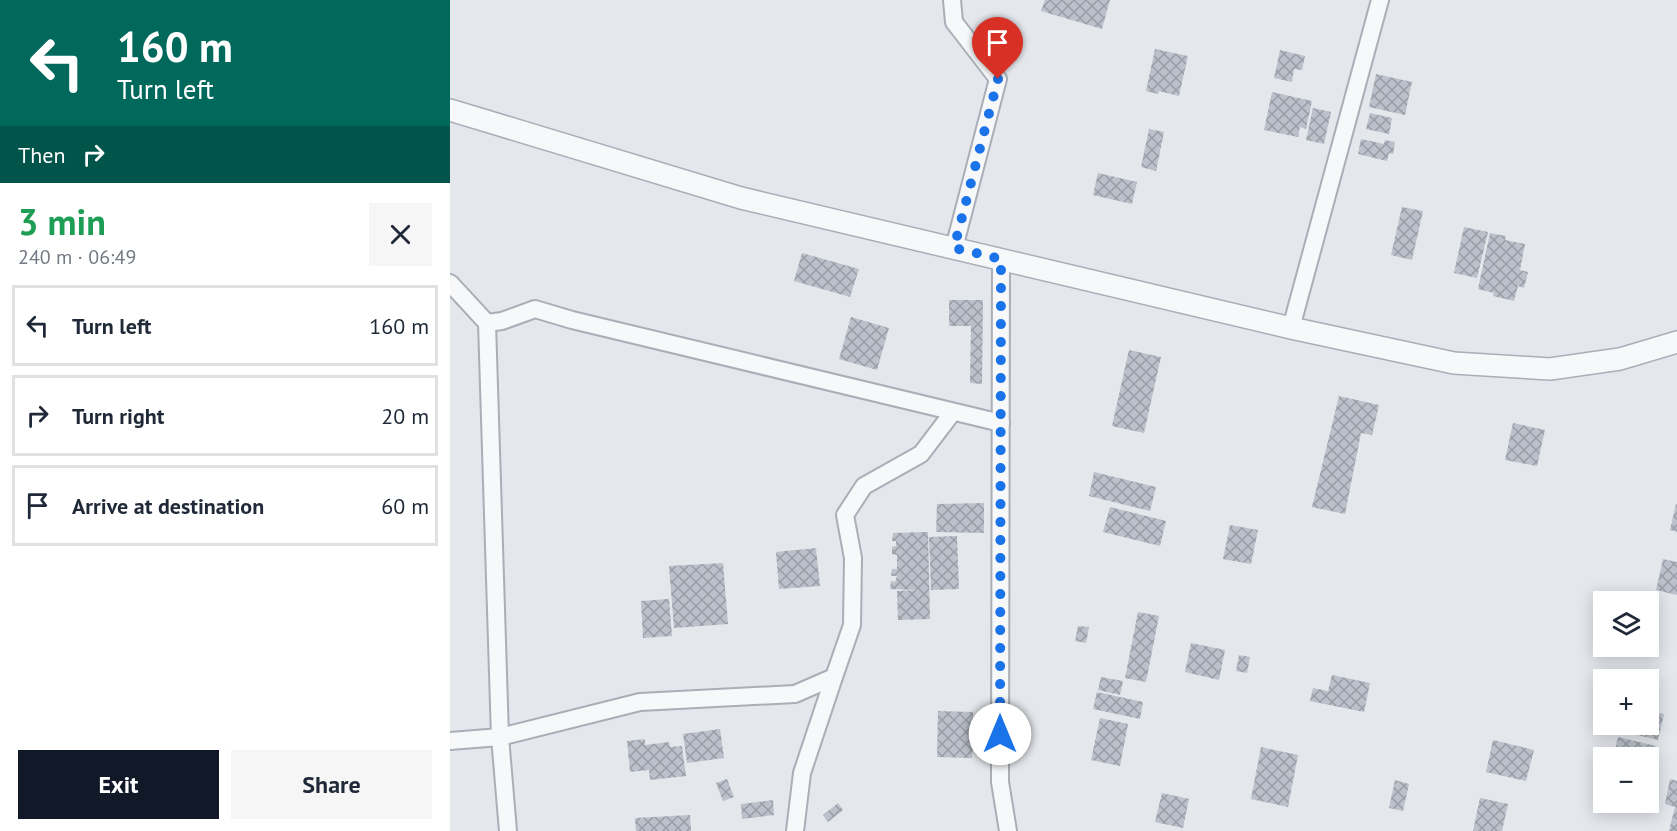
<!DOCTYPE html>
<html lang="en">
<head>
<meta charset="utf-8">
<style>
  :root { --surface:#fff; --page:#f6f6f7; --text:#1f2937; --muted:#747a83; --line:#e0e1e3; --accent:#111827 }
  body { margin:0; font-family:"PT Sans",sans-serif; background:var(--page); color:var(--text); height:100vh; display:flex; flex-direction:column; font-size:22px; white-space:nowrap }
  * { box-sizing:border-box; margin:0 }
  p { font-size:20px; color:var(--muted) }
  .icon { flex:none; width:33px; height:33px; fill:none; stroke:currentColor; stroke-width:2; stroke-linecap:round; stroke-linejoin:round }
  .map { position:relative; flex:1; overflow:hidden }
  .side { display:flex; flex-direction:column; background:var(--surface); width:450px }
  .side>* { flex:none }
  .hud { background:#00695c; color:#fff; overflow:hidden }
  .fabs { position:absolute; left:1143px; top:591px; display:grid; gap:12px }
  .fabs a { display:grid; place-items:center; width:66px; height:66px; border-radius:0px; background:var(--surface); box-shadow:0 3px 15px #0003; font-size:30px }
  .pin { position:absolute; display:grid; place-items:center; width:51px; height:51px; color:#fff; margin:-62px -26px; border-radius:50% 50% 50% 0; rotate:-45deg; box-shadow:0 0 6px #0007 }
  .pin .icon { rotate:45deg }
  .me { position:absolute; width:66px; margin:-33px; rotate:0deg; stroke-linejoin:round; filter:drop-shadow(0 0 4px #0008) }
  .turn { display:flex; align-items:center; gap:21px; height:126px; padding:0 18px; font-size:27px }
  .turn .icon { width:78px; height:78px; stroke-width:2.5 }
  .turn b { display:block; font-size:42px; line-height:51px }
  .then { display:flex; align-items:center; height:57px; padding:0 18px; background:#0003; gap:12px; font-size:22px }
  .round { display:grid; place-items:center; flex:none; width:63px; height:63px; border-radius:0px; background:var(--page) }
  .summary { display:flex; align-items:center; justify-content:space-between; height:102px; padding:0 18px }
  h1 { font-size:36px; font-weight:700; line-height:45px; color:#1e9e55 }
  .cta { display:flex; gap:12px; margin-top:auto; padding:12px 18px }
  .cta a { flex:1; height:69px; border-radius:0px; background:var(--accent); color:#fff; font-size:24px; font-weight:700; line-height:69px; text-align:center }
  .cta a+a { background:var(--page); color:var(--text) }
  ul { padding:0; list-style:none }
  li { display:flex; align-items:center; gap:18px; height:81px; margin:0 12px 9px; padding:0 6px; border:3px solid var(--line); border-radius:0px }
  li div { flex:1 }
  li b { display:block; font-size:22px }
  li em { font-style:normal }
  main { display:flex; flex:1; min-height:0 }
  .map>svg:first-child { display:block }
  .building { fill:url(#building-cross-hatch) }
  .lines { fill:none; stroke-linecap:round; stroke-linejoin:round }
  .minor-casing { stroke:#a9aeb7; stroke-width:20 }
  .tertiary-casing { stroke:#a9aeb7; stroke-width:24 }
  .minor { stroke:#f7f8fa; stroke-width:16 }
  .tertiary { stroke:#f7f8fa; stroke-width:21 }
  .route { stroke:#1a73e8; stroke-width:10; stroke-dasharray:0 18 }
</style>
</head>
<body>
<main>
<section class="side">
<div class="hud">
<div class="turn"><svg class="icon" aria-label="left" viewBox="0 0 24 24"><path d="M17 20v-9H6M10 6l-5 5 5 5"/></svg><div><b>160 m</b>Turn left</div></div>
<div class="then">Then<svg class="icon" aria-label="right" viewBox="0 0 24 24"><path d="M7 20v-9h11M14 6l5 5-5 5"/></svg></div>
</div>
<div class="summary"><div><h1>3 min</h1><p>240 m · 06:49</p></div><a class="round"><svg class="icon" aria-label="close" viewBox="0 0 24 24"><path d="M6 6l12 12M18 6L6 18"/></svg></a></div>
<ul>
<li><svg class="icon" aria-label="left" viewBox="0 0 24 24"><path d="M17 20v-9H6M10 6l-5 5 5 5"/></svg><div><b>Turn left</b></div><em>160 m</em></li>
<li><svg class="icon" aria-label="right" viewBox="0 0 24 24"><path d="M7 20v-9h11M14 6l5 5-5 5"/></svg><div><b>Turn right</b></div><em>20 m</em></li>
<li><svg class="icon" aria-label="arrive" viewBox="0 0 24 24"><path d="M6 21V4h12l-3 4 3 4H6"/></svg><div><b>Arrive at destination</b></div><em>60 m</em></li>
</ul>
<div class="cta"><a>Exit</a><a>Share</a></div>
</section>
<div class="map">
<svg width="1227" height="831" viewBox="0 0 1227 831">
  <defs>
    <pattern id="building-cross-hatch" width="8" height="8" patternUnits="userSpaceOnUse" patternTransform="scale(1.5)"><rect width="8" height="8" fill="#bbc0ca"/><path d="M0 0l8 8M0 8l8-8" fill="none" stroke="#989da6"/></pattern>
  </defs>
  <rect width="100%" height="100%" fill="#e4e7ec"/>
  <g class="building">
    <path d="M 595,0 L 660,0 L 652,29 L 591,11 Z"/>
    <path d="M 705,49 L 738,56 L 729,96 L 709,91 L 708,94 L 696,91 Z"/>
    <path d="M 830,50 L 855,56 L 852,70 L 844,69 L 842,82 L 824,78 Z"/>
    <path d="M 926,74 L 962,82 L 955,115 L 919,107 Z"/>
    <path d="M 822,92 L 862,101 L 856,129 L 850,127 L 848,137 L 814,130 Z"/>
    <path d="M 863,108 L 881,112 L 874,144 L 856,140 Z"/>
    <path d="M 920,113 L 942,118 L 939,134 L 916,129 Z"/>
    <path d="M 699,129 L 714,132 L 706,171 L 691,167 Z"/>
    <path d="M 911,139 L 934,144 L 935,140 L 945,142 L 943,154 L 939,153 L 937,161 L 908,154 Z"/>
    <path d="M 648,173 L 687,182 L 682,204 L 643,195 Z"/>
    <path d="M 952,207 L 973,211 L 962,260 L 941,255 Z"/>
    <path d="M 1014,227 L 1038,232 L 1027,278 L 1004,273 Z"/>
    <path d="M 1040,233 L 1056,236 L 1055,240 L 1075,244 L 1070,270 L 1078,272 L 1074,288 L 1068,286 L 1064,301 L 1043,296 L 1044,293 L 1028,289 Z"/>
    <path d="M 352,253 L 409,269 L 400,297 L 344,281 Z"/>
    <path d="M 499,300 L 533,300 L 532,384 L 520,383 L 521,326 L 499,326 Z"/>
    <path d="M 401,317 L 439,328 L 427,370 L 389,359 Z"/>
    <path d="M 679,350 L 711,357 L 694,433 L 662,426 Z"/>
    <path d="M 889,396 L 929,405 L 922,435 L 911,433 L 895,514 L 862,507 Z"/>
    <path d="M 1063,423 L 1095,430 L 1087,466 L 1055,460 Z"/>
    <path d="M 644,472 L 706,487 L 700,511 L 639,496 Z"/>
    <path d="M 534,503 L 534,533 L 486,532 L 487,504 Z"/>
    <path d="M 1226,504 L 1227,504 L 1227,532 L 1220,530 Z"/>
    <path d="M 660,507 L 716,521 L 710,546 L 653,532 Z"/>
    <path d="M 780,525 L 808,530 L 801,564 L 773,559 Z"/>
    <path d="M 478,532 L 480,619 L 448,620 L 447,591 L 470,590 L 440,589 L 441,581 L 445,582 L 447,576 L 441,576 L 442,569 L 447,569 L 447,555 L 442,554 L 442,547 L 446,546 L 446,541 L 442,541 L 443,533 Z"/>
    <path d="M 507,536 L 509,589 L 481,590 L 479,537 Z"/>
    <path d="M 366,548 L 370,586 L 329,589 L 326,552 Z"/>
    <path d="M 1213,559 L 1227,562 L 1227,595 L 1206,590 Z"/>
    <path d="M 273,563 L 278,624 L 224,628 L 219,566 Z"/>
    <path d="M 219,599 L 222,636 L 193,638 L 191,601 Z"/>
    <path d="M 688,612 L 709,616 L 696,682 L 675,678 Z"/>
    <path d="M 628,626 L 639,627 L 636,643 L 625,641 Z"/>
    <path d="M 741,643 L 775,650 L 769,680 L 735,672 Z"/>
    <path d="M 789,655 L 800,657 L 797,673 L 786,671 Z"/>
    <path d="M 882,675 L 920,683 L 914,712 L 860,701 L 863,688 L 878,691 Z"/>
    <path d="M 651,677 L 673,681 L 670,695 L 648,690 Z"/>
    <path d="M 647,692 L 693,702 L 690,719 L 643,709 Z"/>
    <path d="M 1198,710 L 1214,714 L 1208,740 L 1171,731 L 1172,724 L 1198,724 Z"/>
    <path d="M 488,711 L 523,712 L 523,723 L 531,724 L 530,745 L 523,744 L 522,758 L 487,757 Z"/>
    <path d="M 650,718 L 678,724 L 670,766 L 641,760 Z"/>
    <path d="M 270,729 L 274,758 L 237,763 L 233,734 Z"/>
    <path d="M 1168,737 L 1206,746 L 1199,775 L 1198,758 L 1163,758 Z"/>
    <path d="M 195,739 L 195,745 L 219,742 L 220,747 L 232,746 L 236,776 L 200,780 L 199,770 L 180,772 L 177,741 Z"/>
    <path d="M 1043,740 L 1084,750 L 1076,781 L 1036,772 Z"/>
    <path d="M 811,747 L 848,755 L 838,807 L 801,799 Z"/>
    <path d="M 277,779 L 284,797 L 273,801 L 266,783 Z"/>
    <path d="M 1220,779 L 1227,781 L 1227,831 L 1219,831 L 1225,807 L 1215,804 Z"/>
    <path d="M 945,780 L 959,784 L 953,811 L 939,808 Z"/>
    <path d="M 712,793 L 739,799 L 733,828 L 705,822 Z"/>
    <path d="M 1030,798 L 1058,804 L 1052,831 L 1023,831 Z"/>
    <path d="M 323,800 L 324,815 L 292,819 L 291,804 Z"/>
    <path d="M 388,803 L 393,810 L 378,822 L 373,815 Z"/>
    <path d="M 240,815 L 241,831 L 186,831 L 185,818 Z"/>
  </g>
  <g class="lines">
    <g class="minor-casing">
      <g id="minor">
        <path d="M 502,0 L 504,22 L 548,79 L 504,248"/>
        <path d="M 551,259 L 550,782 L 558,831"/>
        <path d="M 0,283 L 37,323 L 50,737 L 58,831"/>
        <path d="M 37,323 L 52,321 L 85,309 L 122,320 L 551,423"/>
        <path d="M 841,328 L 930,0"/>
        <path d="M 0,741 L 50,737 L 190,702 L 345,694 L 384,677 L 402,625 L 403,558 L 395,515 L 414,486 L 471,454 L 503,412"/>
        <path d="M 345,831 L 352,773 L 384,677"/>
      </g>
    </g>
    <g class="tertiary-casing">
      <path id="tertiary" d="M 0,110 L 291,198 L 841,328 L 1004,363 L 1100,369 L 1170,359 L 1227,342"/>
    </g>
    <use href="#minor" class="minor"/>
    <use href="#tertiary" class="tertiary"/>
  </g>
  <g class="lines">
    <path class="route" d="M 548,79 L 504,248 L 551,259 L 550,734"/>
  </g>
</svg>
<div class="fabs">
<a><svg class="icon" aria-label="layers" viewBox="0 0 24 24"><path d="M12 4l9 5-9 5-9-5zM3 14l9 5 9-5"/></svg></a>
<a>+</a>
<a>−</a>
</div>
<div class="pin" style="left:548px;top:79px;background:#d93025"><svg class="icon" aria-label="arrive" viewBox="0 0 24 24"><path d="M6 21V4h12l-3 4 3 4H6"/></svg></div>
<svg class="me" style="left:550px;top:734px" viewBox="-20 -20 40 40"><circle r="19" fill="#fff"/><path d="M0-13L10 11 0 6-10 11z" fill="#1a73e8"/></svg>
</div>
</main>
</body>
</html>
